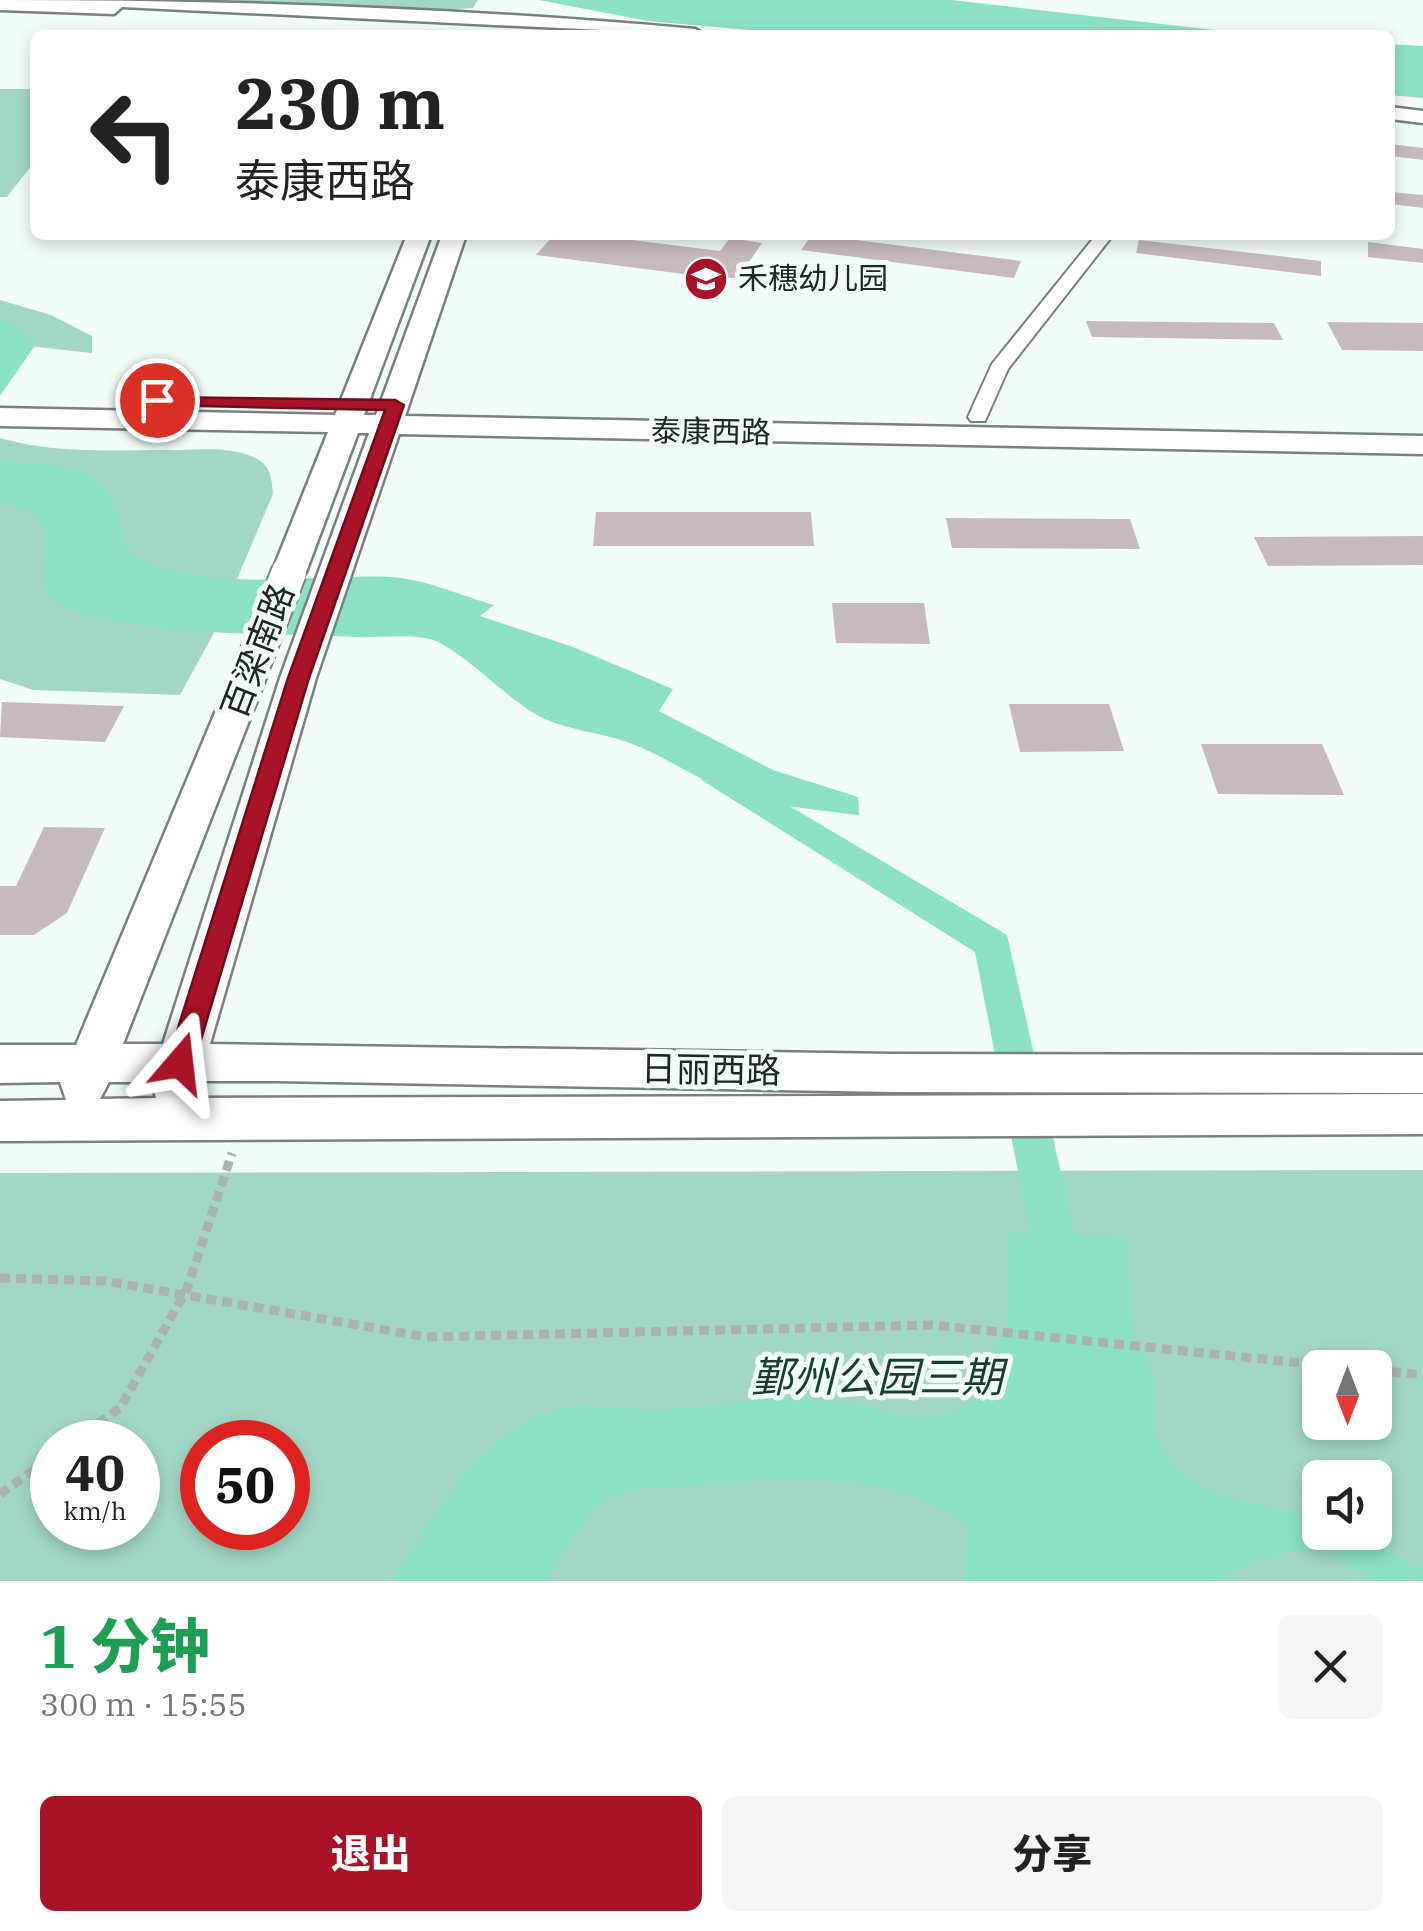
<!DOCTYPE html>
<html lang="zh">
<head>
<meta charset="utf-8">
<style>
  :root { --surface:#fff; --page:#f6f6f6; --text:#222; --muted:#767676; --accent:#a91328 }
  body { margin:0; font-family:"IBM Plex Serif","Noto Sans SC",serif; background:var(--page); color:var(--text); height:100vh; display:flex; flex-direction:column; font-size:38px; white-space:nowrap }
  * { box-sizing:border-box; margin:0 }
  p { font-size:32px; color:var(--muted) }
  .icon { flex:none; width:55px; height:55px; fill:none; stroke:currentColor; stroke-width:2; stroke-linecap:round; stroke-linejoin:round }
  .map { position:relative; height:1581px; overflow:hidden }
  .details { display:flex; flex-direction:column; background:var(--surface); flex:1 }
  .details>* { flex:none }
  .hud { position:absolute; left:30px; top:30px; width:1365px; height:210px; border-radius:15px; box-shadow:0 5px 15px #0003; background:#fff; color:var(--text); overflow:hidden }
  .needle { width:65px; rotate:180deg }
  .controls { position:absolute; left:1302px; top:1350px; display:grid; gap:20px }
  .controls a { display:grid; place-items:center; width:90px; height:90px; border-radius:15px; background:var(--surface); box-shadow:0 5px 15px #0003; font-size:50px }
  .speed { position:absolute; left:30px; top:1420px; display:flex; gap:20px; font-size:50px; font-weight:700; text-align:center }
  .speed>* { display:grid; place-content:center; width:130px; height:130px; border-radius:50%; background:var(--surface); box-shadow:0 5px 15px #0003; line-height:1 }
  .speed small { font-size:25px; font-weight:400 }
  .speed .limit { border:15px solid #d22; background:#fff; color:#111 }
  .pin { position:absolute; display:grid; place-items:center; width:85px; height:85px; color:#fff; margin:-42px; border:5px solid #fff; border-radius:50%; box-shadow:0 2px 10px #0007 }
  .me { position:absolute; width:110px; margin:-55px; rotate:17deg; stroke-linejoin:round; filter:drop-shadow(0 0 8px #0008) }
  .turn { display:flex; align-items:center; gap:35px; height:210px; padding:0 40px; font-size:45px }
  .turn .icon { width:130px; height:130px; stroke-width:2.5 }
  .turn b { display:block; font-size:70px; line-height:85px }
  .round { display:grid; place-items:center; flex:none; width:105px; height:105px; border-radius:15px; background:var(--page) }
  .overview { display:flex; align-items:center; justify-content:space-between; height:170px; padding:0 40px }
  h1 { font-size:60px; font-weight:800; line-height:75px; color:#1e9e55 }
  .button { display:flex; gap:20px; margin-top:auto; padding:20px 40px }
  .button a { flex:1; height:115px; border-radius:15px; background:var(--accent); color:#fff; font-size:40px; font-weight:800; line-height:115px; text-align:center }
  .button a+a { background:var(--page); color:var(--text) }
  .map>svg:first-child { display:block }
  .green { fill:#a3d7c5; fill-rule:evenodd }
  .water { fill:#8ce0c6 }
  .lines { fill:none; stroke-linecap:round; stroke-linejoin:round }
  .canal { fill:#8ce0c6; fill-rule:evenodd }
  .building { fill:#c6bbba }
  .minor-casing { stroke:#78817e; stroke-width:4 }
  .secondary-casing { stroke:#78817e; stroke-width:5 }
  .path { stroke:#aab3b0; stroke-width:9; stroke-dasharray:10 6; stroke-linecap:butt }
  .minor { fill:#fff; fill-rule:evenodd }
  .secondary { fill:#fff; fill-rule:evenodd }
  .secondary-bridge-casing { stroke:#78817e; stroke-width:38; stroke-linecap:butt }
  .secondary-bridge { stroke:#fff; stroke-width:34 }
  .route { fill:#a91328; stroke:#6e0c1a; stroke-width:2.5 }
  .labels { text-anchor:middle; stroke-width:10; stroke-linejoin:round; paint-order:stroke }
  .far-poi-label { font-size:30px; fill:#202423; stroke:#f1fcf8; text-anchor:start }
  .far-street-label { font-size:30px; fill:#202423; stroke:#f1fcf8 }
  .street-label { font-size:35px; fill:#202423; stroke:#f1fcf8 }
  .near-park-label { font-size:42px; font-style:italic; fill:#183e33; stroke:#f1fcf8 }
</style>
</head>
<body>
<div class="map">
<svg width="1423" height="1581" viewBox="0 0 1423 1581">
  <rect width="100%" height="100%" fill="#f1fcf8"/>
  <g class="green">
    <path d="M 121,0 L 478,0 L 473,8 L 435,11 Z"/>
    <path d="M 0,89 L 35,89 L 35,161 L 7,197 L 0,197 Z"/>
    <path d="M 0,300 L 51,315 L 92,336 L 92,353 L 0,343 Z"/>
    <path d="M 0,438 C 55,454 112,450 168,450 C 197,450 234,445 259,460 C 271,467 272,481 273,494 L 215,631 L 180,695 L 33,690 L 0,679 Z"/>
    <path d="M 1423,1170 L 1423,1581 L 0,1581 L 0,1173 ZM 1320,1368 L 1375,1368 L 1375,1422 L 1320,1422 ZM 52,1442 L 138,1442 L 138,1528 L 52,1528 ZM 202,1442 L 288,1442 L 288,1528 L 202,1528 ZM 1320,1478 L 1375,1478 L 1375,1532 L 1320,1532 Z"/>
  </g>
  <g class="water">
    <path d="M 539,0 L 951,0 L 1259,35 L 806,35 L 648,21 Z"/>
    <path d="M 1390,44 L 1423,46 L 1423,98 L 1390,95 Z"/>
    <path d="M 0,319 L 17,325 L 34,347 L 0,396 Z"/>
    <path d="M 0,461 C 36,464 95,460 112,501 C 119,517 122,536 128,553 C 199,596 309,573 391,577 C 425,579 462,596 494,605 L 480,616 L 573,647 L 673,689 L 659,711 L 773,770 L 858,797 L 859,815 C 813,809 762,806 719,787 C 687,773 657,752 624,741 C 597,732 562,729 537,715 C 505,697 464,652 433,640 C 412,633 379,638 357,637 C 277,633 136,637 65,607 C 9,584 89,514 0,505 Z"/>
    <path d="M 1008,1233 L 1127,1236 C 1129,1269 1127,1305 1136,1337 C 1140,1352 1151,1364 1154,1380 C 1157,1397 1151,1414 1157,1433 C 1177,1500 1264,1504 1320,1516 L 1320,1532 L 1366,1533 L 1423,1573 L 1423,1581 C 1409,1581 1388,1581 1375,1581 C 1362,1577 1348,1562 1334,1556 C 1303,1543 1244,1559 1221,1581 L 964,1581 L 968,1530 C 911,1468 773,1479 695,1485 C 668,1487 629,1486 605,1500 C 586,1512 559,1561 546,1581 L 393,1581 C 428,1517 492,1416 572,1406 C 604,1403 638,1413 670,1409 C 724,1403 775,1396 829,1400 C 889,1405 914,1435 975,1401 L 988,1356 L 1007,1334 Z"/>
  </g>
  <g class="lines">
    <path class="canal" d="M 715,762 L 1007,935 L 1085,1279 L 1079,1294 L 1062,1300 L 1045,1294 L 1039,1279 L 975,952 L 703,781 L 698,773 L 703,765 Z"/>
  </g>
  <g class="building">
    <path d="M 1390,144 L 1423,148 L 1423,160 L 1390,156 Z"/>
    <path d="M 1390,192 L 1423,195 L 1423,208 L 1390,204 Z"/>
    <path d="M 554,235 L 592,235 L 720,251 L 730,238 L 762,243 L 738,278 L 707,277 L 536,255 Z"/>
    <path d="M 812,235 L 817,235 L 1021,261 L 1014,278 L 801,250 Z"/>
    <path d="M 1139,240 L 1321,261 L 1321,276 L 1136,253 Z"/>
    <path d="M 1368,242 L 1423,249 L 1423,263 L 1368,257 Z"/>
    <path d="M 1086,321 L 1274,323 L 1283,340 L 1092,337 Z"/>
    <path d="M 1327,322 L 1423,323 L 1423,351 L 1342,350 Z"/>
    <path d="M 596,512 L 811,512 L 814,546 L 593,546 Z"/>
    <path d="M 946,518 L 1130,519 L 1140,549 L 952,548 Z"/>
    <path d="M 1423,536 L 1423,565 L 1268,566 L 1254,537 Z"/>
    <path d="M 832,603 L 924,603 L 930,644 L 836,643 Z"/>
    <path d="M 2,702 L 124,706 L 105,742 L 0,737 Z"/>
    <path d="M 1009,704 L 1109,704 L 1124,751 L 1020,752 Z"/>
    <path d="M 1201,744 L 1322,744 L 1344,795 L 1218,794 Z"/>
    <path d="M 44,827 L 105,828 L 67,913 L 34,935 L 0,935 L 0,886 L 16,886 Z"/>
  </g>
  <g class="lines">
    <g class="minor-casing">
      <path id="minor" d="M 1096,235 L 1113,235 L 1008,369 L 985,421 L 971,421 L 968,417 L 992,364 Z"/>
    </g>
    <g class="secondary-casing">
      <g id="secondary">
        <path d="M 0,0 C 226,0 463,8 695,29 L 705,35 L 122,7 L 114,14 L 0,10 Z"/>
        <path d="M 1390,107 L 1423,111 L 1423,123 L 1390,119 Z"/>
        <path d="M 407,235 L 431,235 L 364,415 L 376,415 L 442,235 L 466,235 L 405,416 L 1423,436 L 1423,454 L 399,434 L 316,678 L 210,1044 L 893,1054 L 1423,1055 L 1423,1093 L 893,1092 L 276,1081 L 199,1081 L 192,1098 L 1423,1094 L 1423,1134 L 0,1141 L 0,1101 L 66,1100 L 60,1082 L 0,1083 L 0,1045 L 76,1045 L 230,677 L 235,669 L 261,669 L 266,677 L 123,1044 L 163,1044 L 280,678 L 369,433 L 358,433 L 306,572 L 301,579 L 277,579 L 272,572 L 328,432 L 0,426 L 0,408 L 335,415 ZM 109,1082 L 151,1082 L 156,1098 L 100,1099 Z"/>
      </g>
    </g>
    <g class="path">
      <path d="M 0,1278 L 105,1281 L 426,1337 L 932,1325 L 1349,1368"/>
      <path d="M 1375,1370 L 1423,1375"/>
      <path d="M 72,1442 L 120,1408 L 187,1289 L 232,1153"/>
      <path d="M 0,1494 L 52,1457"/>
    </g>
    <use href="#minor" class="minor"/>
    <use href="#secondary" class="secondary"/>
    <g class="secondary-bridge-casing">
      <path id="secondary-bridge" d="M 248,677 L 289,572"/>
    </g>
    <use href="#secondary-bridge" class="secondary-bridge"/>
  </g>
  <path class="route" d="M 151,397 L 395,400 L 404,405 L 309,678 L 194,1063 L 180,1074 L 167,1063 L 288,678 L 385,410 L 157,405 L 149,400 Z"/>
  <defs>
    <g id="school-disc" transform="scale(2.25)"><circle r="9.5" fill="#a91328" stroke="#f1fcf8"/><path d="M0-5L7-2L0 1L-7-2ZM-4 1L0 2.5L4 1V4Q0 6-4 4Z" fill="#fff"/></g>
  </defs>
  <g fill-rule="evenodd">
    <use href="#school-disc" x="706" y="279"/>
  </g>
  <g class="labels">
    <g class="far-poi-label">
      <text x="738" y="289">禾穗幼儿园</text>
    </g>
    <g class="far-street-label">
      <text transform="translate(711 432) rotate(1)" y="10">泰康西路</text>
    </g>
    <g class="street-label">
      <text transform="translate(258 651) rotate(-69)" y="12">百梁南路</text>
      <text transform="translate(711 1070) rotate(1)" y="12">日丽西路</text>
    </g>
    <g class="near-park-label">
      <text x="877" y="1392">鄞州公园三期</text>
    </g>
  </g>
</svg>
<div class="controls">
<a><svg class="needle" viewBox="-14 -14 28 28"><path d="M0-13l5 13h-10z" fill="#e53935"/><path d="M0 13l5-13h-10z" fill="#767676"/></svg></a>
<a><svg class="icon" aria-label="sound" viewBox="0 0 24 24"><path d="M4 9h4l5-4v14l-5-4H4zM17 9q2 3 0 6"/></svg></a>
</div>
<div class="speed"><div>40<small>km/h</small></div><div class="limit">50</div></div>
<div class="pin" style="left:157px;top:400px;background:#d93025"><svg class="icon" aria-label="arrive" viewBox="0 0 24 24"><path d="M6 21V4h12l-3 4 3 4H6"/></svg></div>
<svg class="me" style="left:180px;top:1063px" viewBox="-20 -20 40 40"><path d="M0-17L14 15 0 8-14 15z" fill="#a91328" stroke="#fff" stroke-width="4"/></svg>
<div class="hud">
<div class="turn"><svg class="icon" aria-label="left" viewBox="0 0 24 24"><path d="M17 20v-9H6M10 6l-5 5 5 5"/></svg><div><b>230 m</b>泰康西路</div></div>
</div>
</div>
<section class="details">
<div class="overview"><div><h1>1 分钟</h1><p>300 m · 15:55</p></div><a class="round"><svg class="icon" aria-label="close" viewBox="0 0 24 24"><path d="M6 6l12 12M18 6L6 18"/></svg></a></div>
<div class="button"><a>退出</a><a>分享</a></div>
</section>
</body>
</html>
